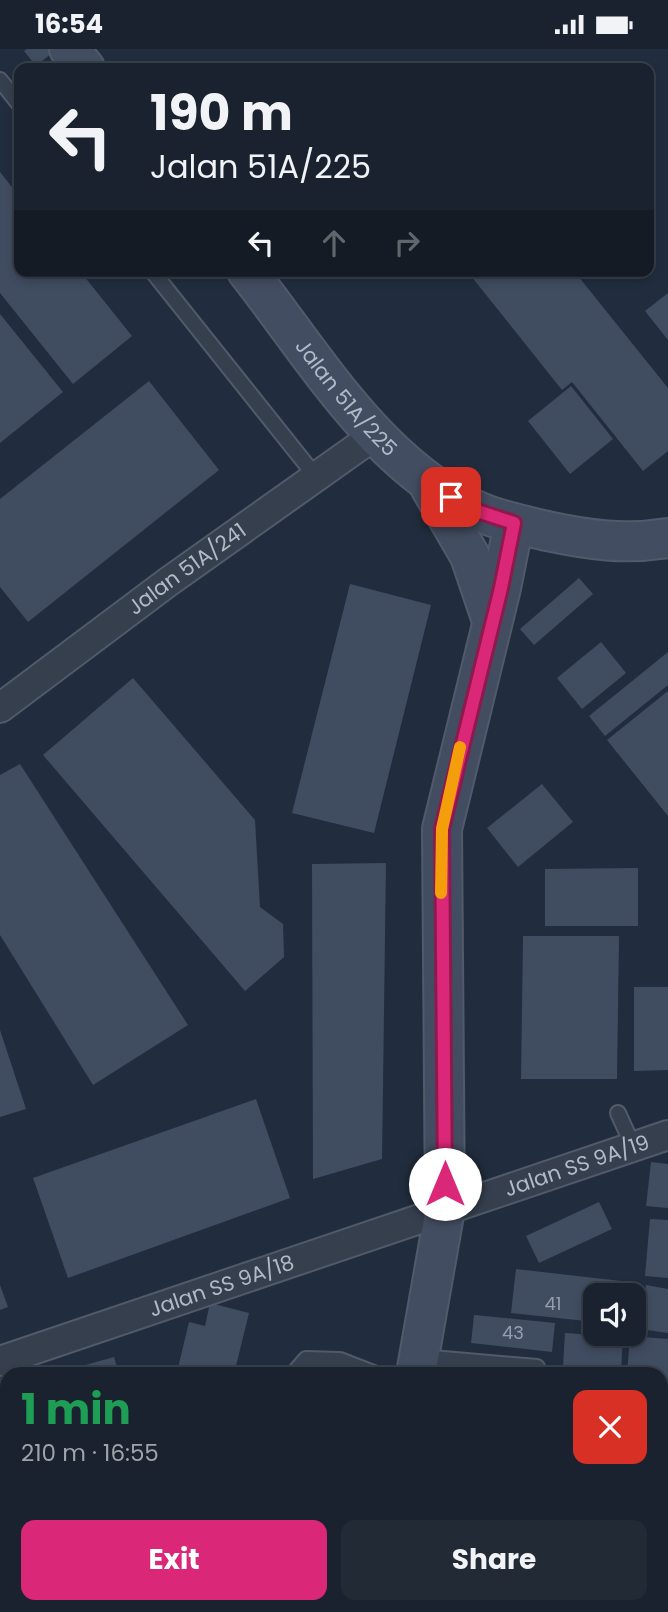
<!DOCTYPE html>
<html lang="en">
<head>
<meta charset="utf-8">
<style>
  :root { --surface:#19222e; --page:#222a36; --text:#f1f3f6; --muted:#9fa4aa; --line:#373f4a; --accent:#db2777 }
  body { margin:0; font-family:Poppins,sans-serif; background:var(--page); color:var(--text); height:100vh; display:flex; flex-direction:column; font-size:26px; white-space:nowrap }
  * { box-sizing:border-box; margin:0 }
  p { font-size:23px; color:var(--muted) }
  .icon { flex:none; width:38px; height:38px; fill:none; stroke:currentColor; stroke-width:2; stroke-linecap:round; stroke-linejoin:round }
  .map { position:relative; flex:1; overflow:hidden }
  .panel { position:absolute; left:0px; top:1318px; width:668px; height:247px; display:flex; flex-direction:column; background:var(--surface); border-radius:21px 21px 0 0; box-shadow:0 4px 10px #0003,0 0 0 2px var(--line) }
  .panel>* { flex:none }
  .hud { position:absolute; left:14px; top:14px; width:640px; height:214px; border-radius:14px; box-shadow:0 4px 10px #0003,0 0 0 2px var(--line); background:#19222e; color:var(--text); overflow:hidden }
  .fabs { position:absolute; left:583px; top:1234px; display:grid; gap:14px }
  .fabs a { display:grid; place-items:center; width:63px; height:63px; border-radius:14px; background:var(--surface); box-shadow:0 4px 10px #0003,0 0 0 2px var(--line); font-size:35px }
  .pin { position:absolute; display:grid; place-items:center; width:60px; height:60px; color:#fff; margin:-30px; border-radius:14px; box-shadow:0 4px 10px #0006 }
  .me { position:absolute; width:77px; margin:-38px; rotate:0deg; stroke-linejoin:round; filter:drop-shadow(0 0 5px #0008) }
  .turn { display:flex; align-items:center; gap:24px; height:147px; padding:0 21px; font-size:32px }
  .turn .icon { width:91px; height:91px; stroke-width:2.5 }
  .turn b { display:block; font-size:49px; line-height:60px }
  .lanes { display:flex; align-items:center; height:66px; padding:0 21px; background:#0003; justify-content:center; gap:35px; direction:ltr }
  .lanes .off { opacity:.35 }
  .round { display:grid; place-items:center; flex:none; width:74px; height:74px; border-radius:14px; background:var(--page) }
  .head { display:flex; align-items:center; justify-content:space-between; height:119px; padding:0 21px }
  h1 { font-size:42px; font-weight:700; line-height:52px; color:#1e9e55 }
  .primary-button { display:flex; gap:14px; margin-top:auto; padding:14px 21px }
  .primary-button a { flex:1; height:80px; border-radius:14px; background:var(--accent); color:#fff; font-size:28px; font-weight:700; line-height:80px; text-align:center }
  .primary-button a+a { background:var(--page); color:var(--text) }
  .status { display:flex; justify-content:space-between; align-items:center; height:49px; padding:0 35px; background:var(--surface); direction:ltr }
  .status svg { height:19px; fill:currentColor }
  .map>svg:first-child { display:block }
  .building { fill:#404c60 }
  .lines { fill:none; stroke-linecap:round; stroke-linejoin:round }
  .lane-casing { stroke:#515a69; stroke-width:18 }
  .street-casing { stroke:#515a69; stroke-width:32 }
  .secondary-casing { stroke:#515a69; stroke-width:42 }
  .lane { stroke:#363f4e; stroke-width:14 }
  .street { stroke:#363f4e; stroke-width:28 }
  .secondary { stroke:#434d61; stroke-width:38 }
  .route-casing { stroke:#8e194d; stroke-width:18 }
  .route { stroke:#db2777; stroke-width:12 }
  .slow { stroke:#f59e0b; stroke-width:12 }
  .labels { text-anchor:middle; stroke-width:6; stroke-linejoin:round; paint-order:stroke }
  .number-label { font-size:18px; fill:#959eaf }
  .street-label { font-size:21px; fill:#b1bac9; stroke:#1b2432 }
</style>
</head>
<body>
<div class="status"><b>16:54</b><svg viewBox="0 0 49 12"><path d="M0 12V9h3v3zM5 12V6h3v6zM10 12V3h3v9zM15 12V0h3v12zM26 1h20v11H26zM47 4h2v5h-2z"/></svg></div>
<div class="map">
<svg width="668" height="1563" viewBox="0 0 668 1563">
  <rect width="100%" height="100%" fill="#212d3e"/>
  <g class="building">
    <path d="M 27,0 L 49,0 L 52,4 L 36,17 L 24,2 Z"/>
    <path d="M 0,123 L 19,147 L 19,222 L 80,222 L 132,287 L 73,335 L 0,244 Z"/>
    <path d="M 467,222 L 574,222 L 668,339 L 668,402 L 643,422 L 572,333 L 562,341 Z"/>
    <path d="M 668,244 L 668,291 L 645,262 Z"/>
    <path d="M 0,265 L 63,343 L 0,394 Z"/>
    <path d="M 149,332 L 219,421 L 28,573 L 0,538 L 0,450 Z"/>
    <path d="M 571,337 L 613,390 L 570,425 L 528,372 Z"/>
    <path d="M 579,529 L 593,545 L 534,596 L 520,580 Z"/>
    <path d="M 350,535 L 431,556 L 374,784 L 292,764 Z"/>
    <path d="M 601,593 L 626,624 L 582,660 L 557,629 Z"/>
    <path d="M 668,603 L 668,636 L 605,687 L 589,667 Z"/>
    <path d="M 133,629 L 255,771 L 260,858 L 283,875 L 284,908 L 245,942 L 43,706 Z"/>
    <path d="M 668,642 L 668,767 L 607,691 Z"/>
    <path d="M 20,715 L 188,976 L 93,1036 L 0,886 L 0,726 Z"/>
    <path d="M 542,735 L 573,773 L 518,818 L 487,779 Z"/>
    <path d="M 386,814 L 382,1110 L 313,1130 L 312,815 Z"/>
    <path d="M 638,819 L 638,877 L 545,877 L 545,820 Z"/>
    <path d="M 523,887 L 619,887 L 617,1030 L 521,1030 Z"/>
    <path d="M 634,938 L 668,938 L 668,1021 L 634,1022 Z"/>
    <path d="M 0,981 L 26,1060 L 0,1068 Z"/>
    <path d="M 256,1050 L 290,1149 L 68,1229 L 33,1129 Z"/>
    <path d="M 651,1113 L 668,1115 L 668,1159 L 646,1157 Z"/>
    <path d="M 599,1153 L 612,1180 L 539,1214 L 526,1187 Z"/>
    <path d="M 650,1170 L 668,1171 L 668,1229 L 645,1227 Z"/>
    <path d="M 516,1220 L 630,1233 L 629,1246 L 595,1246 L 595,1273 L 511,1264 Z"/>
    <path d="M 0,1236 L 8,1258 L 0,1261 Z"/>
    <path d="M 646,1236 L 668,1240 L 668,1284 L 640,1280 Z"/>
    <path d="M 210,1254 L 249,1264 L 234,1325 L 177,1323 L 189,1273 L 205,1277 Z"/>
    <path d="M 474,1266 L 555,1274 L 552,1303 L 471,1294 Z"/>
    <path d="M 565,1284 L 623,1288 L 621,1321 L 563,1317 Z"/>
    <path d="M 630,1287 L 668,1290 L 668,1336 L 662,1335 L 662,1325 L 627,1325 Z"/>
    <path d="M 114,1308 L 119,1325 L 65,1325 L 64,1322 Z"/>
    <path d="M 54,1316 L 57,1325 L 31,1325 L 31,1324 Z"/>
    <path d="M 5,1330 L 7,1444 L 0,1447 L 0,1332 Z"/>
    <path d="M 662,1343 L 668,1343 L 668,1388 L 662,1387 Z"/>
    <path d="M 662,1395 L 668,1396 L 668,1444 L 662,1443 Z"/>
    <path d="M 662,1454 L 668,1455 L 668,1495 L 662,1494 Z"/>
    <path d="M 0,1467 L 7,1470 L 7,1513 L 0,1509 Z"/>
    <path d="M 662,1502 L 668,1503 L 668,1549 L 662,1548 Z"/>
    <path d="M 285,1558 L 347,1558 L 346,1563 L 284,1563 Z"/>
    <path d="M 393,1558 L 528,1558 L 527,1563 L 392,1563 Z"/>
  </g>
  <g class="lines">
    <g class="lane-casing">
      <g id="lane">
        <path d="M 0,31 L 19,55"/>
        <path d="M 152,222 L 317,429"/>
        <path d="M 618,1064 L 633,1097"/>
        <path d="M 421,1308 L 537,1318"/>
        <path d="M 293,1325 L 306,1310 L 340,1311 L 376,1325"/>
        <path d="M 71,1563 L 72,1558"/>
      </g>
    </g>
    <g class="street-casing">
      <g id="street">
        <path id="s1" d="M 0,659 L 168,533 L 375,386"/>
        <path id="s2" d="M 0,1312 L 668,1086"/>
        <path d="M 0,1535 L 7,1539"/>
        <path d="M 40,1558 L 50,1563"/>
      </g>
    </g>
    <g class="secondary-casing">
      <g id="secondary">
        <path d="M 69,0 L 85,19"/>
        <path id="s3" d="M 247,222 C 313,306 373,410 471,459 C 495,471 522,476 547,482 C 589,491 625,496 668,489"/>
        <path d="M 430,438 L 470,507 L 492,572"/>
        <path d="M 416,1325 L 445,1160 L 442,780 L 501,539 L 514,474"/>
        <path d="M 370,1563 L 370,1558"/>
      </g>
    </g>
    <use href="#lane" class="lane"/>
    <use href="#street" class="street"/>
    <use href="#secondary" class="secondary"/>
  </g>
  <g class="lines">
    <g class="route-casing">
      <path id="route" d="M 445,1135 L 442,780 L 501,539 L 514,474 L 474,461 L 451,448"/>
    </g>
    <use href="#route" class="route"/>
    <path class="slow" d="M 441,844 L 442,780 L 460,698"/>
  </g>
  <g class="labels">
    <g class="number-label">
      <text x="553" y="1261">41</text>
      <text x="513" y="1290">43</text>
    </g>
    <g class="street-label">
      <text dy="7" stroke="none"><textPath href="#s3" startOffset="161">Jalan 51A/225</textPath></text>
      <text dy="7" stroke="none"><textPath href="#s1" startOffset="233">Jalan 51A/241</textPath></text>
      <text dy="7" stroke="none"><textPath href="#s2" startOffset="609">Jalan SS 9A/19</textPath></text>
      <text dy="7" stroke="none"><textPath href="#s2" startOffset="234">Jalan SS 9A/18</textPath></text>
    </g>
  </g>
</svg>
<div class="fabs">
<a><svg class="icon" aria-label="sound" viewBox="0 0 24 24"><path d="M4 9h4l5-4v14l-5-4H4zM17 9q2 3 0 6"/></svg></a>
</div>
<div class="pin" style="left:451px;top:448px;background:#d93025"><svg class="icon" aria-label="arrive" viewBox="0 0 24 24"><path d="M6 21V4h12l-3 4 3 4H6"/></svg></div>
<svg class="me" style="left:445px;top:1135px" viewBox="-20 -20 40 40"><circle r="19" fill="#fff"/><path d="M0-13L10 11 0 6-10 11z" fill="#db2777"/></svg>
<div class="hud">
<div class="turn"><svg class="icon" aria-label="left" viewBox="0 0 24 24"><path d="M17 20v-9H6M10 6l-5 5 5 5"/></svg><div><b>190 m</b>Jalan 51A/225</div></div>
<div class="lanes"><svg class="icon" aria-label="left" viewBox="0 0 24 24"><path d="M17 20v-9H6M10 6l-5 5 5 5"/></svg><svg class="icon off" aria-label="ahead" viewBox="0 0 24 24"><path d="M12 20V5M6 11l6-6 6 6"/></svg><svg class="icon off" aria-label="right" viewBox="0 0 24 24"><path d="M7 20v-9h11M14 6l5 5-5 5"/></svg></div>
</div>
<section class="panel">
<div class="head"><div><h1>1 min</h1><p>210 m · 16:55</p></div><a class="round" style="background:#d93025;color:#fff"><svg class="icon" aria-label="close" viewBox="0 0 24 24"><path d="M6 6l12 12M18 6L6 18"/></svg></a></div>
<div class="primary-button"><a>Exit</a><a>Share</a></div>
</section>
</div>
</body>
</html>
